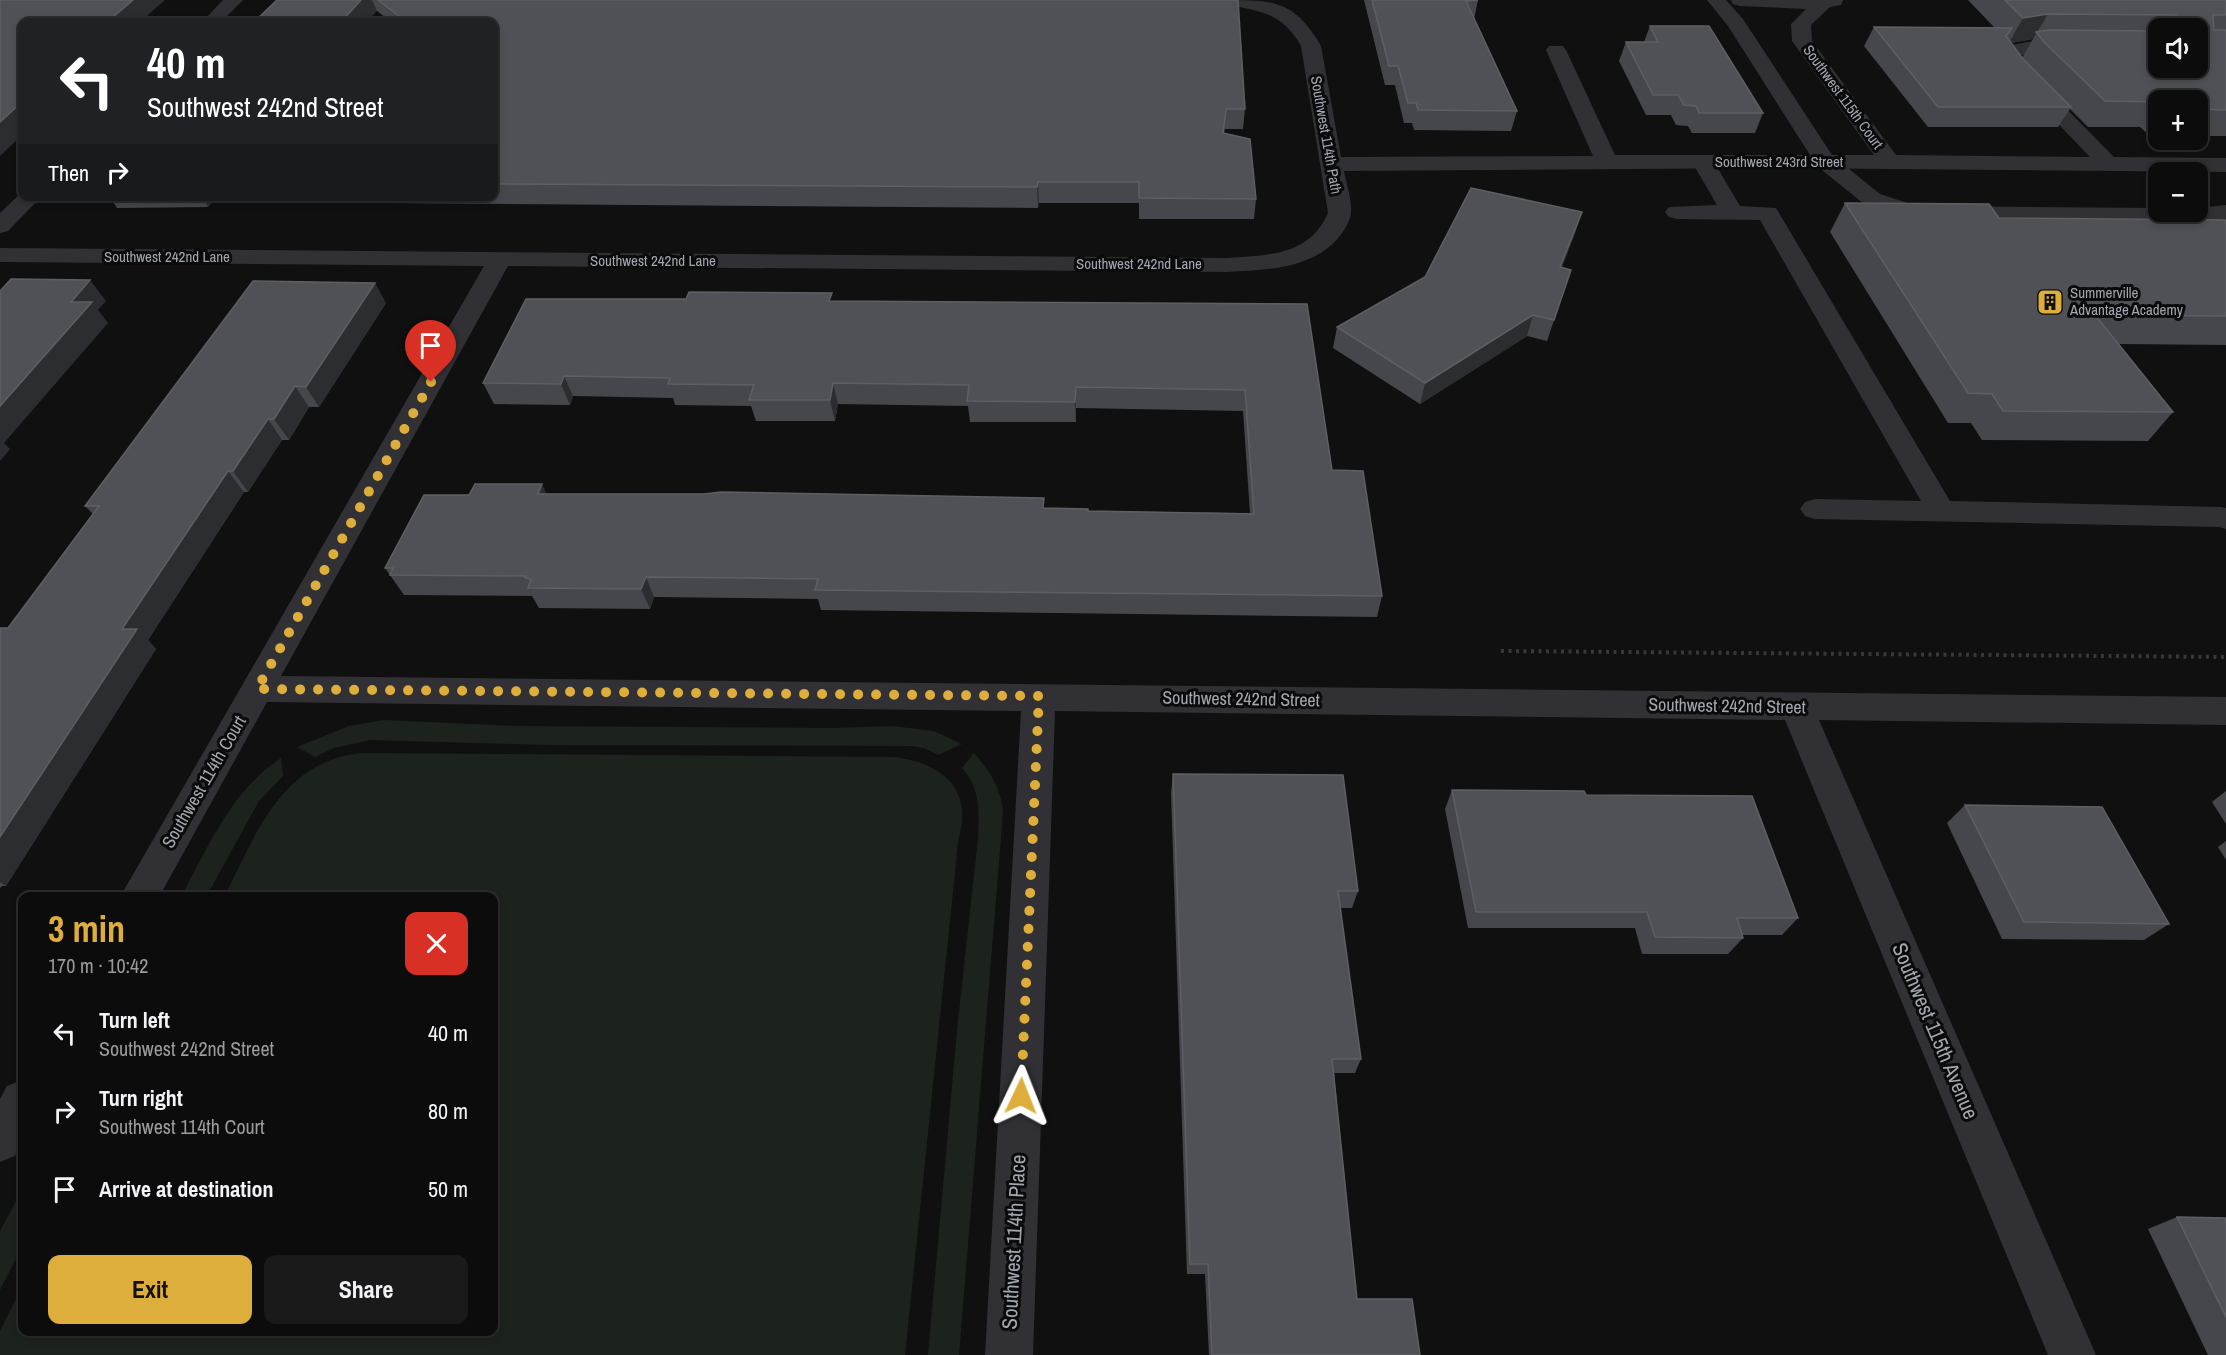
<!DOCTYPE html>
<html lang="en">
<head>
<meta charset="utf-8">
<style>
  :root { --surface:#0c0c0d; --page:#1a1a1b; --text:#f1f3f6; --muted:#9a9b9d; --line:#2c2c2e; --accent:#ddae3b }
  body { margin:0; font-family:"Archivo Narrow",sans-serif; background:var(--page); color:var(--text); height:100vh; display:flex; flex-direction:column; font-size:22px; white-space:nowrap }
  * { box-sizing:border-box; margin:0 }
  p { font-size:20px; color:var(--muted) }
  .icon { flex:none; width:33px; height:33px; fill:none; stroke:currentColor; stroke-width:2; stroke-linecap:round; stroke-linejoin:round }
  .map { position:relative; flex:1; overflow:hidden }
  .panel { position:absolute; left:18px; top:892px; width:480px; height:444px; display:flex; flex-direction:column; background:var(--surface); border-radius:12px; box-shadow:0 3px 9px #0003,0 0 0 2px var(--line) }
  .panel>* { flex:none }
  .banner { position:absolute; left:18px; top:18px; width:480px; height:183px; border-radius:12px; box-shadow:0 3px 9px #0003,0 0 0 2px var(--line); background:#202124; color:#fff; overflow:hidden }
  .fabs { position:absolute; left:2148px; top:18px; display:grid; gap:12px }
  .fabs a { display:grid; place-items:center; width:60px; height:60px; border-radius:12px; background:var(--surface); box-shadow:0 3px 9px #0003,0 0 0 2px var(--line); font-size:30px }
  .pin { position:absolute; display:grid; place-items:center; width:51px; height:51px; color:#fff; margin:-62px -26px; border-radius:50% 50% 50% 0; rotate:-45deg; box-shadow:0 0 6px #0007 }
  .pin .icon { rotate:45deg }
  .me { position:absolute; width:66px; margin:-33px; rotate:2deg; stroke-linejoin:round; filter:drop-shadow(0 0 4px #0008) }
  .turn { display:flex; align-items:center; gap:21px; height:126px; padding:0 30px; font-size:27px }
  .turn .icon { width:78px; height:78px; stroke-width:2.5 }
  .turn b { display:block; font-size:42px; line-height:51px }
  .then { display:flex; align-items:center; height:57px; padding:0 30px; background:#0003; gap:12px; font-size:22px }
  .round { display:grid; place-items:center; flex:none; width:63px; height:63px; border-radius:12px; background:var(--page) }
  .summary { display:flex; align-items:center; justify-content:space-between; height:102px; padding:0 30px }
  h1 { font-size:36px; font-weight:700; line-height:45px; color:var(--accent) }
  .button { display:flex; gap:12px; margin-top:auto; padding:12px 30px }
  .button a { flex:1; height:69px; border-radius:12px; background:var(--accent); color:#111; font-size:24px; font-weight:700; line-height:69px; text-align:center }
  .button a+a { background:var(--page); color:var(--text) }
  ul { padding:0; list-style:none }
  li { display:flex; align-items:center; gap:18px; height:78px; padding:0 30px }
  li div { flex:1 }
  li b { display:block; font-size:22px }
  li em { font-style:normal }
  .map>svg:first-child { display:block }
  .green { fill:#1c231d }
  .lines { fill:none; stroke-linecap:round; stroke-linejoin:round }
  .path { stroke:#37383c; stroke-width:4; stroke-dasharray:3 4.5; stroke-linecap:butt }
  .service { fill:#313135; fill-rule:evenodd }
  .minor { fill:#313135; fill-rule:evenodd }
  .wall { fill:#46474c; fill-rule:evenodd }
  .shaded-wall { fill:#2c2d30 }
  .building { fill:#505156; stroke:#5d5f64; stroke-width:1.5 }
  .route { stroke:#ddae3b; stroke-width:10; stroke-dasharray:0 18 }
  .labels { text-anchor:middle; stroke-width:6; stroke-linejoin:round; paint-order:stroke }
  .far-street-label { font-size:15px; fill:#a2a6b0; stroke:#0b0b0c }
  .far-poi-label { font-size:15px; fill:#a2a6b0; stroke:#0b0b0c; text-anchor:start }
  .street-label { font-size:18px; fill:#a2a6b0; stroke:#0b0b0c }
  .near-street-label { font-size:21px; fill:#a2a6b0; stroke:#0b0b0c }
</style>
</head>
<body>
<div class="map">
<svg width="2226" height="1355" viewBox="0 0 2226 1355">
  <rect width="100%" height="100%" fill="#101011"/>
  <g class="green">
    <path d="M 384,720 L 514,726 L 832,728 L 892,726 L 934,731 L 962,744 L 938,755 L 924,748 L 911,746 L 549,745 L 370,740 L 334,748 L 315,757 L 297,747 L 349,726 Z"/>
    <path d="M 363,753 L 891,757 C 922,759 960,774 962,811 C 963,822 960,832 958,843 L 905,1355 L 0,1355 L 0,1331 L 22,1287 L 22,1332 L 494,1332 L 494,897 L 224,897 C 256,835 281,760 363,753 Z"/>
    <path d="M 974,753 C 989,770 1001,788 1003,812 L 959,1355 L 928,1355 L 957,1030 L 978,839 C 979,814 981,788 962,768 Z"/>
    <path d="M 281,758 L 283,776 L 259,801 L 206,897 L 181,897 C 208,847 232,790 281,758 Z"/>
    <path d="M 22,1190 L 22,1247 L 0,1290 L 0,1231 Z"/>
  </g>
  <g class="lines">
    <path class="path" d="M 1501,651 L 2226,657"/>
    <g class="service">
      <path d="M 1825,154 L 1833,156 L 1880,194 L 1917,206 L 2158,208 L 2158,212 L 2198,212 L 2198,208 L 2226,205 L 2226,219 L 2207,222 L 1917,220 L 1883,212 L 1864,204 L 1817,166 L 1814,161 L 1817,156 Z"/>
      <path d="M 1703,155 L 1711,157 L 1740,206 L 1776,208 L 1950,501 L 2221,507 L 2226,508 L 2226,529 L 2219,527 L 1815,519 L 1805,516 L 1800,509 L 1805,502 L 1815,499 L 1921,501 L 1760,220 L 1677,219 L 1669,217 L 1665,212 L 1669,207 L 1717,205 L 1692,162 L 1695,157 Z"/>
    </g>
    <g class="minor">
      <path d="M 223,0 L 243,0 L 221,22 L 202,22 Z"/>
      <path d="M 1224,0 C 1273,0 1294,0 1321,46 L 1341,157 L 1593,156 L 1546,50 L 1549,46 L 1563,46 L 1566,50 L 1615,155 L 1810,155 L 1728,26 L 1707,0 L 1726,0 L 1743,19 L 1832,155 L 1874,155 L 1792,41 L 1791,24 L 1806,9 L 1740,6 L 1733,4 L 1731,0 L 1843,0 L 1841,5 L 1830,7 L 1811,25 L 1812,41 L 1896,155 L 2090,157 L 2013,77 L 1997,54 L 2006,46 L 2033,41 L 2158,42 L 2158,54 L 2033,53 L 2018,56 L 2027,69 L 2114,157 L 2226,158 L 2226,172 L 1776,168 L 1344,171 C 1346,183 1352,199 1351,212 C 1351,220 1344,231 1339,237 C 1313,269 1266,270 1227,272 L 508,266 L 281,676 L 2226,697 L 2226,725 L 1819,720 L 2096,1355 L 2048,1355 L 1785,720 L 1055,711 L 1033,1355 L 985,1355 L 1021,711 L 267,702 L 159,897 L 120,897 L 484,266 L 0,262 L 0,248 L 1227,258 C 1269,255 1309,256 1328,213 L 1301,46 C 1282,12 1261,12 1226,4 Z"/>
      <path d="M 22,192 L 22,196 L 42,196 L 8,231 L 0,233 L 0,213 Z"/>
      <path d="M 22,1080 L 22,1142 L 15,1156 L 0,1162 L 0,1099 L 7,1086 Z"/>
    </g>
  </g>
  <g class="wall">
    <path d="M 277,0 L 1238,0 L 1245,109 L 1243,129 L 1225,129 L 1224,133 L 1256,199 L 1254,219 L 1139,219 L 1139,203 L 1039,203 L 1038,208 L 388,203 L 386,199 L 328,198 L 327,196 L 494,196 L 494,22 L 391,22 L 377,11 Z"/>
    <path d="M 1364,0 L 1478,0 L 1474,19 L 1517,111 L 1511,131 L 1414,130 L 1412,123 L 1404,123 L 1395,85 L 1385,85 Z"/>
    <path d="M 1968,0 L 2226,0 L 2226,136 L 2198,136 L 2198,100 L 2158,100 L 2158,135 L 2149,135 L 2140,127 L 2088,127 L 2070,109 L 2058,127 L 1928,127 L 1864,46 L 1874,27 L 1994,27 ZM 2158,28 L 2198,28 L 2158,68 ZM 2033,39 L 2022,58 L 2011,43 Z"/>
    <path d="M 1650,26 L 1763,113 L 1755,133 L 1692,133 L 1688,126 L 1676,125 L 1671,115 L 1646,115 L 1619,61 L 1626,42 L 1644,42 Z"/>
    <path d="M 109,196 L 217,196 L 208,207 L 117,208 Z"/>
    <path d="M 1845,203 L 1999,218 L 2226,220 L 2226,345 L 2119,344 L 2173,412 L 2148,441 L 1982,440 L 1971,423 L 1948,423 L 1830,232 Z"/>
    <path d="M 1582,212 L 1575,233 L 1562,267 L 1571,270 L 1547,341 L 1527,336 L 1420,404 L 1333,348 L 1337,327 Z"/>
    <path d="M 833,301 L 1307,304 L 1332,470 L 1382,596 L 1377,617 L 821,610 L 818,599 L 654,597 L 650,609 L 539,608 L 532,596 L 404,595 L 385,568 L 469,495 L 547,494 L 1044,508 L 1088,511 L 1250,513 L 1243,411 L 1076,408 L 1076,422 L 970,422 L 968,406 L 838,404 L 835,421 L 756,421 L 751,406 L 675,405 L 673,398 L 573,396 L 570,405 L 494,404 L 483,383 Z"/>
    <path d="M 386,303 L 319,407 L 309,407 L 289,440 L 282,440 L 248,492 L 244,492 L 148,640 L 156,649 L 6,886 L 2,886 L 0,888 L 0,628 L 8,628 L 93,514 L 85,506 Z"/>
    <path d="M 1173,774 L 1358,891 L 1352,908 L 1340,908 L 1361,1059 L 1355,1073 L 1334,1073 L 1357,1299 L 1420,1355 L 1209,1355 L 1205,1274 L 1187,1274 L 1171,793 Z"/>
    <path d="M 1452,790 L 1586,795 L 1798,918 L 1782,935 L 1742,935 L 1743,938 L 1728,954 L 1642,954 L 1635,928 L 1468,928 L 1445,809 Z"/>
    <path d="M 2226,791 L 2226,824 L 2212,802 Z"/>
    <path d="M 1965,805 L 2169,924 L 2144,940 L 2002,939 L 1947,823 Z"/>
    <path d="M 2226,841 L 2226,860 L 2218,847 Z"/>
    <path d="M 2177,1217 L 2226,1218 L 2226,1355 L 2208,1355 L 2148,1229 Z"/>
  </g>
  <g class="shaded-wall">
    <path d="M 133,0 L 165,0 L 140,22 L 107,22 Z"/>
    <path d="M 361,0 L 372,0 L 377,11 L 367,22 L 341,22 Z"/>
    <path d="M 2048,14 L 2033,39 L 2009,43 L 2023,18 Z"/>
    <path d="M 22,102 L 22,135 L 0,156 L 0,122 Z"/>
    <path d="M 1038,182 L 1039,203 L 1038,208 L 1037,187 Z"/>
    <path d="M 202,196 L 217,196 L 208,207 Z"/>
    <path d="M 1582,212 L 1575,233 L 1553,288 L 1560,267 Z"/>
    <path d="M 90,280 L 106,301 L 98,310 L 108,323 L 4,443 L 10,449 L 0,461 L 0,406 L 71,302 Z"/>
    <path d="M 375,283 L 386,303 L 319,407 L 306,387 Z"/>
    <path d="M 1533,315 L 1527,336 L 1420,404 L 1425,383 Z"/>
    <path d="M 564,376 L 573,396 L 570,405 L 561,384 Z"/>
    <path d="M 833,383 L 838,404 L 835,421 L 830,400 Z"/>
    <path d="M 295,386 L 309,407 L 289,440 L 274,419 Z"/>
    <path d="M 1076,387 L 1076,422 L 1075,402 Z"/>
    <path d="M 268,419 L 282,440 L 248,492 L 233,471 Z"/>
    <path d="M 228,471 L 244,492 L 148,640 L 156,649 L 6,886 L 0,882 L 0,837 L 122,629 Z"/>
    <path d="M 542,484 L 552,505 L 538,494 Z"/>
    <path d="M 646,577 L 654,597 L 650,609 L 641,589 Z"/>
  </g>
  <g class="building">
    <path d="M 0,0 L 133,0 L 107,22 L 22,22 L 22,102 L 0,122 Z"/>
    <path d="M 277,0 L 361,0 L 341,22 L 254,22 Z"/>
    <path d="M 378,0 L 1238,0 L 1245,109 L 1226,109 L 1223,133 L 1250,139 L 1256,199 L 1139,198 L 1139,182 L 1038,182 L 1037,187 L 494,184 L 494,22 L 407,22 Z"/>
    <path d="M 1372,0 L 1478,0 L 1466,1 L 1517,111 L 1418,110 L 1416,103 L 1408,103 L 1398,66 L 1389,66 Z"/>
    <path d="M 2005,0 L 2226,0 L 2226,15 L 2213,15 L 2214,30 L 2226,30 L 2226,110 L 2198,109 L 2198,100 L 2158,100 L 2158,102 L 2105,101 L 2044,42 L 2036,32 L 2048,30 L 2158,31 L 2158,68 L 2198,68 L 2198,28 L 2177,28 L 2176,15 L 2048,14 L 2023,18 Z"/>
    <path d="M 1650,26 L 1709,26 L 1763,113 L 1699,113 L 1696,106 L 1684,105 L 1678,95 L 1653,95 L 1626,42 L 1658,42 Z"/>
    <path d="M 1874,27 L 2012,28 L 2006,36 L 2023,59 L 2071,107 L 1938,107 Z"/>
    <path d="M 1471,188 L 1582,212 L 1560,267 L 1571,270 L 1554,320 L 1533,315 L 1425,383 L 1337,327 L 1425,277 Z"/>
    <path d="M 1845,203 L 1989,204 L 1999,218 L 2226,220 L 2226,316 L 2095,315 L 2173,412 L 2003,411 L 1992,394 L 1968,393 Z"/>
    <path d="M 11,279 L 90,280 L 71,302 L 92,302 L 0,406 L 0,291 Z"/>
    <path d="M 253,281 L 375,283 L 306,387 L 295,386 L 274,419 L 268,419 L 233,471 L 228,471 L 122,629 L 137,629 L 0,837 L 0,628 L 8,628 L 99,506 L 85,506 Z"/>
    <path d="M 689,292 L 832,293 L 829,301 L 1307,304 L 1332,470 L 1363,471 L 1382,596 L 815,590 L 818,579 L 646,577 L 641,589 L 528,588 L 531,579 L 525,578 L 526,576 L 390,575 L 393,568 L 385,568 L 424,495 L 469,495 L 475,484 L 542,484 L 538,494 L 704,494 L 721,492 L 1044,498 L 1043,508 L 1088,509 L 1088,511 L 1254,514 L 1245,390 L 1076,387 L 1075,402 L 967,401 L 969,385 L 833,383 L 830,400 L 749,400 L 754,385 L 668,384 L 670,378 L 564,376 L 561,384 L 483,383 L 526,299 L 686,299 Z"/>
    <path d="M 1173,774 L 1343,775 L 1358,891 L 1338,891 L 1361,1059 L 1332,1059 L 1357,1299 L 1412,1299 L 1420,1355 L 1212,1355 L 1208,1264 L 1190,1264 Z"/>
    <path d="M 1452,790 L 1584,791 L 1586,795 L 1752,796 L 1798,918 L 1737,918 L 1743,938 L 1655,937 L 1647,912 L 1476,912 Z"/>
    <path d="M 1965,805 L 2102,807 L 2169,924 L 2024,922 Z"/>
    <path d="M 2177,1217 L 2226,1218 L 2226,1317 Z"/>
  </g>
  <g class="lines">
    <path class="route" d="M 431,382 L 257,689 L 1039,696 L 1021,1096"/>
  </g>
  <defs>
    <g id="building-square" transform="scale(1.35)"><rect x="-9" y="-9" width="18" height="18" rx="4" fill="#ddae3b" stroke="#0b0b0c"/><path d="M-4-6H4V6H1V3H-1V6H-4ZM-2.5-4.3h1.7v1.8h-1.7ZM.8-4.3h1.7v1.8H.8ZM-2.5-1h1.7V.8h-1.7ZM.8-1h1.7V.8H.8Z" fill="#111"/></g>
  </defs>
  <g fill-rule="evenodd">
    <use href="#building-square" x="2050" y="302"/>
  </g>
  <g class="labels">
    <g class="far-street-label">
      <text transform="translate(1843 97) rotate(54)" y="5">Southwest 115th Court</text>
      <text transform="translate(1326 135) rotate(80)" y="5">Southwest 114th Path</text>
      <text x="1779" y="167">Southwest 243rd Street</text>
      <text x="167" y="262">Southwest 242nd Lane</text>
      <text x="653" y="266">Southwest 242nd Lane</text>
      <text x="1139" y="269">Southwest 242nd Lane</text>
    </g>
    <g class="far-poi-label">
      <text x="2070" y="298">Summerville<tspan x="2070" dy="17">Advantage Academy</tspan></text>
    </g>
    <g class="street-label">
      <text transform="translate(1241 699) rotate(1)" y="6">Southwest 242nd Street</text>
      <text transform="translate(1727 706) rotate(1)" y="6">Southwest 242nd Street</text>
      <text transform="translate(204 782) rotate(-60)" y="6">Southwest 114th Court</text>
    </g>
    <g class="near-street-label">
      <text transform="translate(1935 1031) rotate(67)" y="7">Southwest 115th Avenue</text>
      <text transform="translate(1014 1242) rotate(-87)" y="7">Southwest 114th Place</text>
    </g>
  </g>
</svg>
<div class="fabs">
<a><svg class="icon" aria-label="sound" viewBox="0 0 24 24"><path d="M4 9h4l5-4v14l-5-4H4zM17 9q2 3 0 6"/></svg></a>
<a>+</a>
<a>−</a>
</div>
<div class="pin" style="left:431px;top:382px;background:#d93025"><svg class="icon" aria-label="arrive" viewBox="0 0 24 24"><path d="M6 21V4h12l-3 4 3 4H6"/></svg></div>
<svg class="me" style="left:1021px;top:1096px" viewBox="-20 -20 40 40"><path d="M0-17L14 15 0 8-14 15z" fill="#ddae3b" stroke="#fff" stroke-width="4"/></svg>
<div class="banner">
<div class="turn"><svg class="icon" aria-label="left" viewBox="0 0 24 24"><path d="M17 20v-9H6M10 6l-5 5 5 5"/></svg><div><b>40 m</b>Southwest 242nd Street</div></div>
<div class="then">Then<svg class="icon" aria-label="right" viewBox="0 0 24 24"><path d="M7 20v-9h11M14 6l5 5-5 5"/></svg></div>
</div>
<section class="panel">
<div class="summary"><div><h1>3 min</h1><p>170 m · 10:42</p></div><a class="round" style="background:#d93025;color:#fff"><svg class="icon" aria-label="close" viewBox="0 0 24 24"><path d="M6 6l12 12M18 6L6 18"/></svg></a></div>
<ul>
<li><svg class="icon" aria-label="left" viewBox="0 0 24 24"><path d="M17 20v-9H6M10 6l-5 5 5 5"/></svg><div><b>Turn left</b><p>Southwest 242nd Street</p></div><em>40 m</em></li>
<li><svg class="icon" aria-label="right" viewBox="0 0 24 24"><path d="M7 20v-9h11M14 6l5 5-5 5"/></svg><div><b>Turn right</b><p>Southwest 114th Court</p></div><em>80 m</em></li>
<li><svg class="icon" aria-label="arrive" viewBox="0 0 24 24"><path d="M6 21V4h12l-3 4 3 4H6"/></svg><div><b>Arrive at destination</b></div><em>50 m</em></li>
</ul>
<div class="button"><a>Exit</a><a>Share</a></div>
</section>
</div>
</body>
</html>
